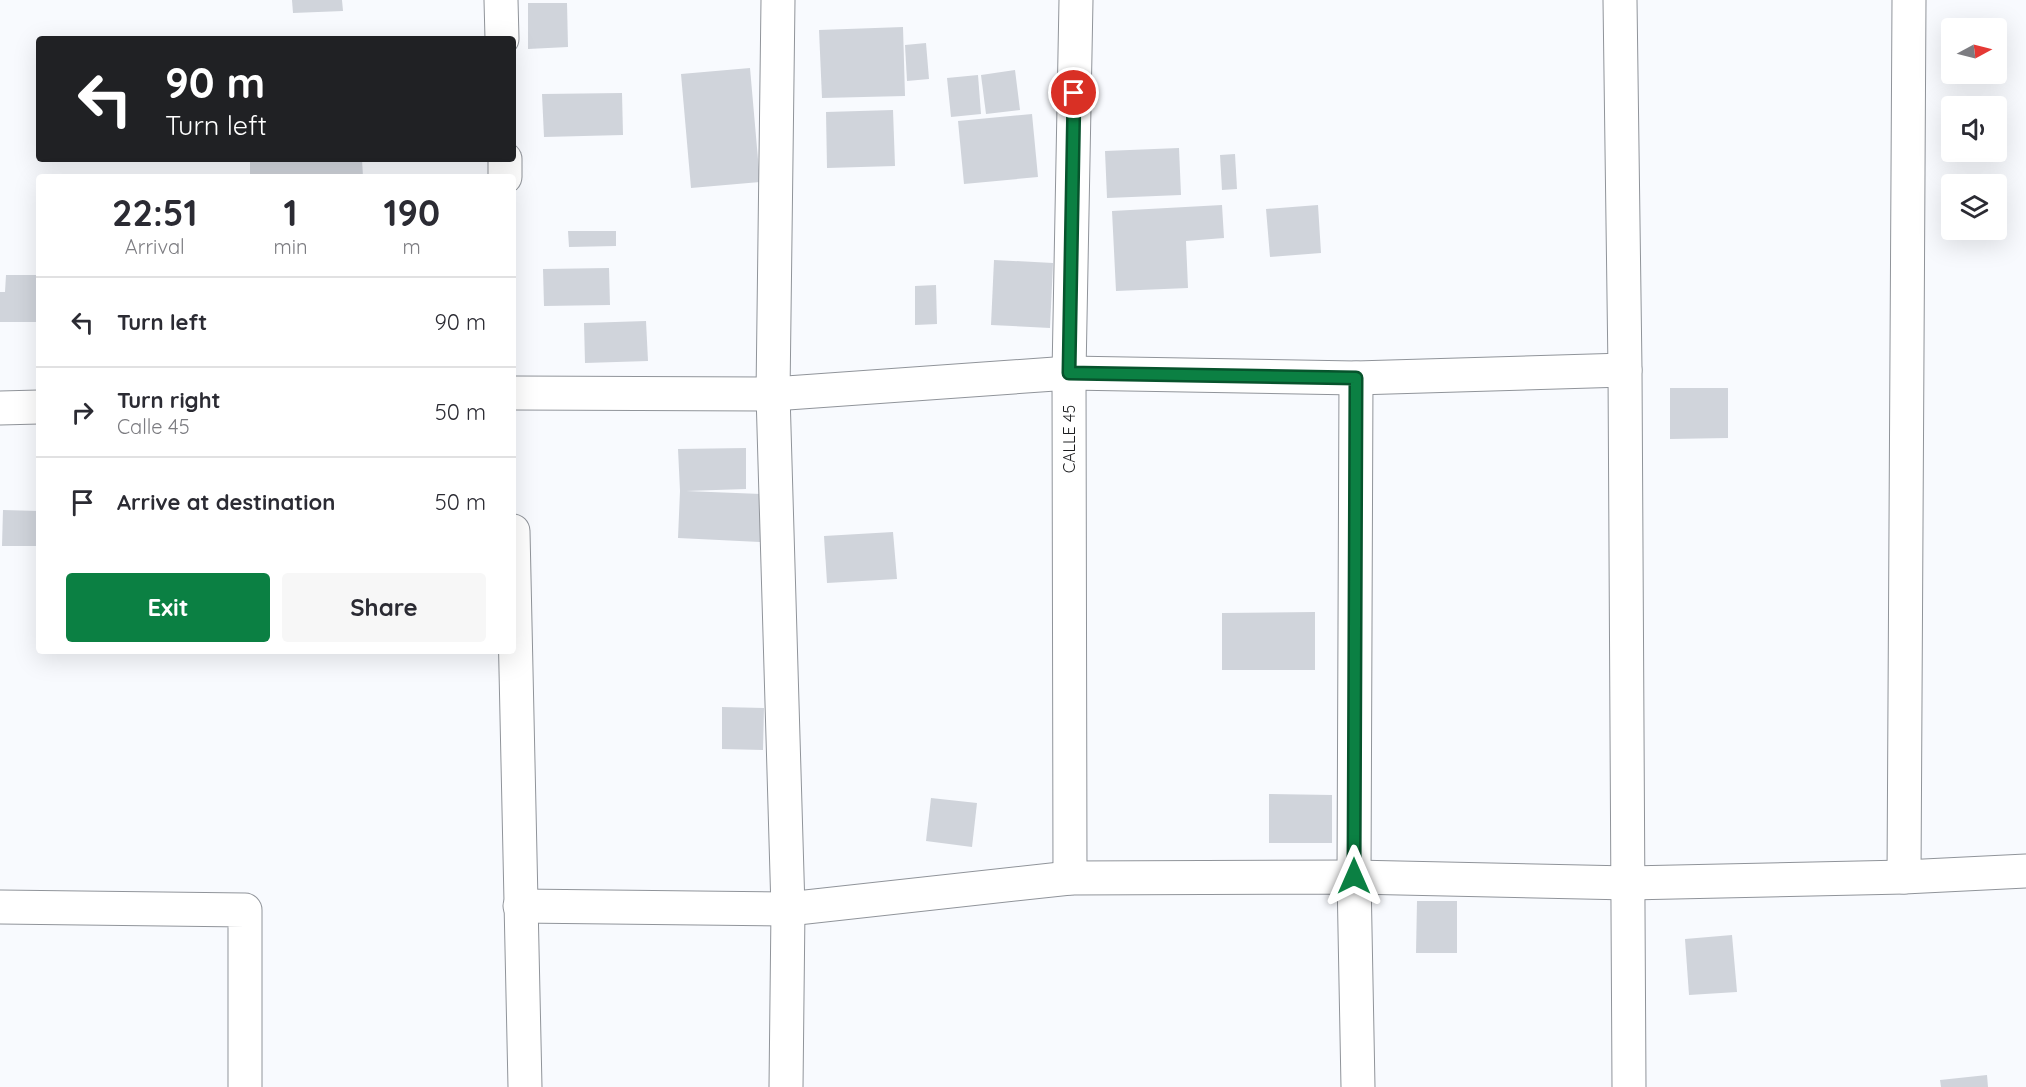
<!DOCTYPE html>
<html lang="en">
<head>
<meta charset="utf-8">
<style>
  :root { --surface:#fff; --page:#f7f7f7; --text:#2b2b33; --muted:#7c7c81; --line:#e1e1e2; --accent:#0b8043 }
  body { margin:0; font-family:Quicksand,sans-serif; background:var(--page); color:var(--text); height:100vh; display:flex; flex-direction:column; font-size:22px; white-space:nowrap }
  * { box-sizing:border-box; margin:0 }
  p { font-size:20px; color:var(--muted) }
  .icon { flex:none; width:33px; height:33px; fill:none; stroke:currentColor; stroke-width:2; stroke-linecap:round; stroke-linejoin:round }
  .map { position:relative; flex:1; overflow:hidden }
  .side { position:absolute; left:36px; top:174px; width:480px; height:480px; display:flex; flex-direction:column; background:var(--surface); border-radius:6px; box-shadow:0 6px 24px #0002 }
  .side>* { flex:none }
  .banner { position:absolute; left:36px; top:36px; width:480px; height:126px; border-radius:6px; box-shadow:0 6px 24px #0002; background:#202124; color:#fff; overflow:hidden }
  .needle { width:39px; rotate:83deg }
  .tools { position:absolute; left:1941px; top:18px; display:grid; gap:12px }
  .tools a { display:grid; place-items:center; width:66px; height:66px; border-radius:6px; background:var(--surface); box-shadow:0 6px 24px #0002; font-size:30px }
  .pin { position:absolute; display:grid; place-items:center; width:51px; height:51px; color:#fff; margin:-26px; border:3px solid #fff; border-radius:50%; box-shadow:0 2px 6px #0007 }
  .me { position:absolute; width:66px; margin:-33px; rotate:0deg; stroke-linejoin:round; filter:drop-shadow(0 0 4px #0008) }
  .turn { display:flex; align-items:center; gap:21px; height:126px; padding:0 30px; font-size:27px }
  .turn .icon { width:78px; height:78px; stroke-width:2.5 }
  .turn b { display:block; font-size:42px; line-height:51px }
  .eta { display:flex; justify-content:space-evenly; align-items:center; height:102px; text-align:center }
  .eta b { font-size:36px; font-weight:700; line-height:42px }
  .cta { display:flex; gap:12px; margin-top:auto; padding:12px 30px }
  .cta a { flex:1; height:69px; border-radius:6px; background:var(--accent); color:#fff; font-size:24px; font-weight:700; line-height:69px; text-align:center }
  .cta a+a { background:var(--page); color:var(--text) }
  ul { padding:0; list-style:none }
  li { display:flex; align-items:center; gap:18px; height:90px; padding:0 30px; border-top:2px solid var(--line) }
  li div { flex:1 }
  li b { display:block; font-size:22px }
  li em { font-style:normal }
  .map>svg:first-child { display:block }
  .building { fill:#d0d4db }
  .lines { fill:none; stroke-linecap:round; stroke-linejoin:round }
  .minor-casing { stroke:#90949a; stroke-width:35 }
  .minor { stroke:#fff; stroke-width:33 }
  .route-casing { stroke:#07532c; stroke-width:15 }
  .route { stroke:#0b8043; stroke-width:10 }
  .labels { text-anchor:middle; stroke-width:6; stroke-linejoin:round; paint-order:stroke }
  .street-label { font-size:16px; fill:#1c1d1f; stroke:#fff }
</style>
</head>
<body>
<div class="map">
<svg width="2026" height="1087" viewBox="0 0 2026 1087">
  <rect width="100%" height="100%" fill="#f8fafe"/>
  <g class="building">
    <path d="M 292,0 L 342,0 L 343,11 L 293,13 Z"/>
    <path d="M 528,3 L 567,3 L 568,47 L 528,49 Z"/>
    <path d="M 903,27 L 905,96 L 822,98 L 819,30 Z"/>
    <path d="M 926,43 L 929,79 L 907,81 L 905,45 Z"/>
    <path d="M 750,68 L 760,182 L 691,188 L 681,74 Z"/>
    <path d="M 1015,70 L 1020,110 L 986,114 L 981,75 Z"/>
    <path d="M 978,75 L 981,114 L 951,117 L 947,78 Z"/>
    <path d="M 622,93 L 623,135 L 544,137 L 542,94 Z"/>
    <path d="M 893,110 L 895,166 L 827,168 L 826,112 Z"/>
    <path d="M 1032,114 L 1038,177 L 964,184 L 958,121 Z"/>
    <path d="M 1179,148 L 1181,195 L 1107,198 L 1105,151 Z"/>
    <path d="M 1235,154 L 1237,189 L 1222,190 L 1220,155 Z"/>
    <path d="M 250,159 L 362,159 L 363,177 L 250,177 Z"/>
    <path d="M 1222,205 L 1224,238 L 1186,241 L 1188,288 L 1116,291 L 1112,211 Z"/>
    <path d="M 1318,205 L 1321,253 L 1270,257 L 1266,209 Z"/>
    <path d="M 568,231 L 616,231 L 616,246 L 569,247 Z"/>
    <path d="M 994,260 L 1053,263 L 1050,328 L 991,325 Z"/>
    <path d="M 609,268 L 610,305 L 544,306 L 543,269 Z"/>
    <path d="M 6,275 L 39,275 L 39,322 L 0,322 L 0,292 L 5,292 Z"/>
    <path d="M 936,285 L 937,324 L 915,325 L 915,286 Z"/>
    <path d="M 646,321 L 648,361 L 585,363 L 584,323 Z"/>
    <path d="M 1670,388 L 1728,388 L 1728,438 L 1670,439 Z"/>
    <path d="M 746,448 L 746,489 L 686,491 L 761,494 L 760,542 L 678,538 L 680,491 L 678,449 Z"/>
    <path d="M 3,510 L 39,511 L 39,546 L 2,546 Z"/>
    <path d="M 893,532 L 897,579 L 827,583 L 824,536 Z"/>
    <path d="M 1315,612 L 1315,670 L 1222,670 L 1222,613 Z"/>
    <path d="M 722,707 L 764,708 L 763,750 L 722,749 Z"/>
    <path d="M 1269,794 L 1332,795 L 1332,843 L 1269,843 Z"/>
    <path d="M 931,798 L 977,803 L 972,847 L 926,841 Z"/>
    <path d="M 1417,901 L 1457,901 L 1457,953 L 1416,953 Z"/>
    <path d="M 1732,935 L 1737,992 L 1689,995 L 1685,939 Z"/>
    <path d="M 1987,1075 L 1988,1087 L 1941,1087 L 1940,1080 Z"/>
  </g>
  <g class="lines">
    <g class="minor-casing">
      <g id="minor">
        <path d="M 501,0 L 502,39"/>
        <path d="M 778,0 L 773,394 L 788,909 L 786,1087"/>
        <path d="M 1620,0 L 1625,370 L 1629,1087"/>
        <path d="M 505,159 L 505,177"/>
        <path d="M 1356,378 L 1354,877 L 1358,1087"/>
        <path d="M 513,393 L 773,394 L 1069,373 L 1356,378 L 1625,370"/>
        <path d="M 0,408 L 39,407"/>
        <path d="M 513,531 L 525,1087"/>
        <path d="M 1904,877 L 1909,0"/>
        <path d="M 1070,878 L 1069,373 L 1076,0"/>
        <path d="M 520,906 L 788,909 L 1070,878 L 1354,877 L 1629,883 L 1904,877 L 2026,871"/>
        <path d="M 0,907 L 245,910 L 245,1087"/>
      </g>
    </g>
    <use href="#minor" class="minor"/>
  </g>
  <g class="lines">
    <g class="route-casing">
      <path id="route" d="M 1074,93 L 1069,373 L 1356,378 L 1354,876"/>
    </g>
    <use href="#route" class="route"/>
  </g>
  <g class="labels">
    <g class="street-label">
      <text transform="translate(1069 439) rotate(-90)" y="6">CALLE 45</text>
    </g>
  </g>
</svg>
<div class="tools">
<a><svg class="needle" viewBox="-14 -14 28 28"><path d="M0-13l5 13h-10z" fill="#e53935"/><path d="M0 13l5-13h-10z" fill="#7c7c81"/></svg></a>
<a><svg class="icon" aria-label="sound" viewBox="0 0 24 24"><path d="M4 9h4l5-4v14l-5-4H4zM17 9q2 3 0 6"/></svg></a>
<a><svg class="icon" aria-label="layers" viewBox="0 0 24 24"><path d="M12 4l9 5-9 5-9-5zM3 14l9 5 9-5"/></svg></a>
</div>
<div class="pin" style="left:1074px;top:93px;background:#d93025"><svg class="icon" aria-label="arrive" viewBox="0 0 24 24"><path d="M6 21V4h12l-3 4 3 4H6"/></svg></div>
<svg class="me" style="left:1354px;top:876px" viewBox="-20 -20 40 40"><path d="M0-17L14 15 0 8-14 15z" fill="#0b8043" stroke="#fff" stroke-width="4"/></svg>
<div class="banner">
<div class="turn"><svg class="icon" aria-label="left" viewBox="0 0 24 24"><path d="M17 20v-9H6M10 6l-5 5 5 5"/></svg><div><b>90 m</b>Turn left</div></div>
</div>
<section class="side">
<div class="eta">
<div><b>22:51</b><p>Arrival</p></div>
<div><b>1</b><p>min</p></div>
<div><b>190</b><p>m</p></div>
</div>
<ul>
<li><svg class="icon" aria-label="left" viewBox="0 0 24 24"><path d="M17 20v-9H6M10 6l-5 5 5 5"/></svg><div><b>Turn left</b></div><em>90 m</em></li>
<li><svg class="icon" aria-label="right" viewBox="0 0 24 24"><path d="M7 20v-9h11M14 6l5 5-5 5"/></svg><div><b>Turn right</b><p>Calle 45</p></div><em>50 m</em></li>
<li><svg class="icon" aria-label="arrive" viewBox="0 0 24 24"><path d="M6 21V4h12l-3 4 3 4H6"/></svg><div><b>Arrive at destination</b></div><em>50 m</em></li>
</ul>
<div class="cta"><a>Exit</a><a>Share</a></div>
</section>
</div>
</body>
</html>
